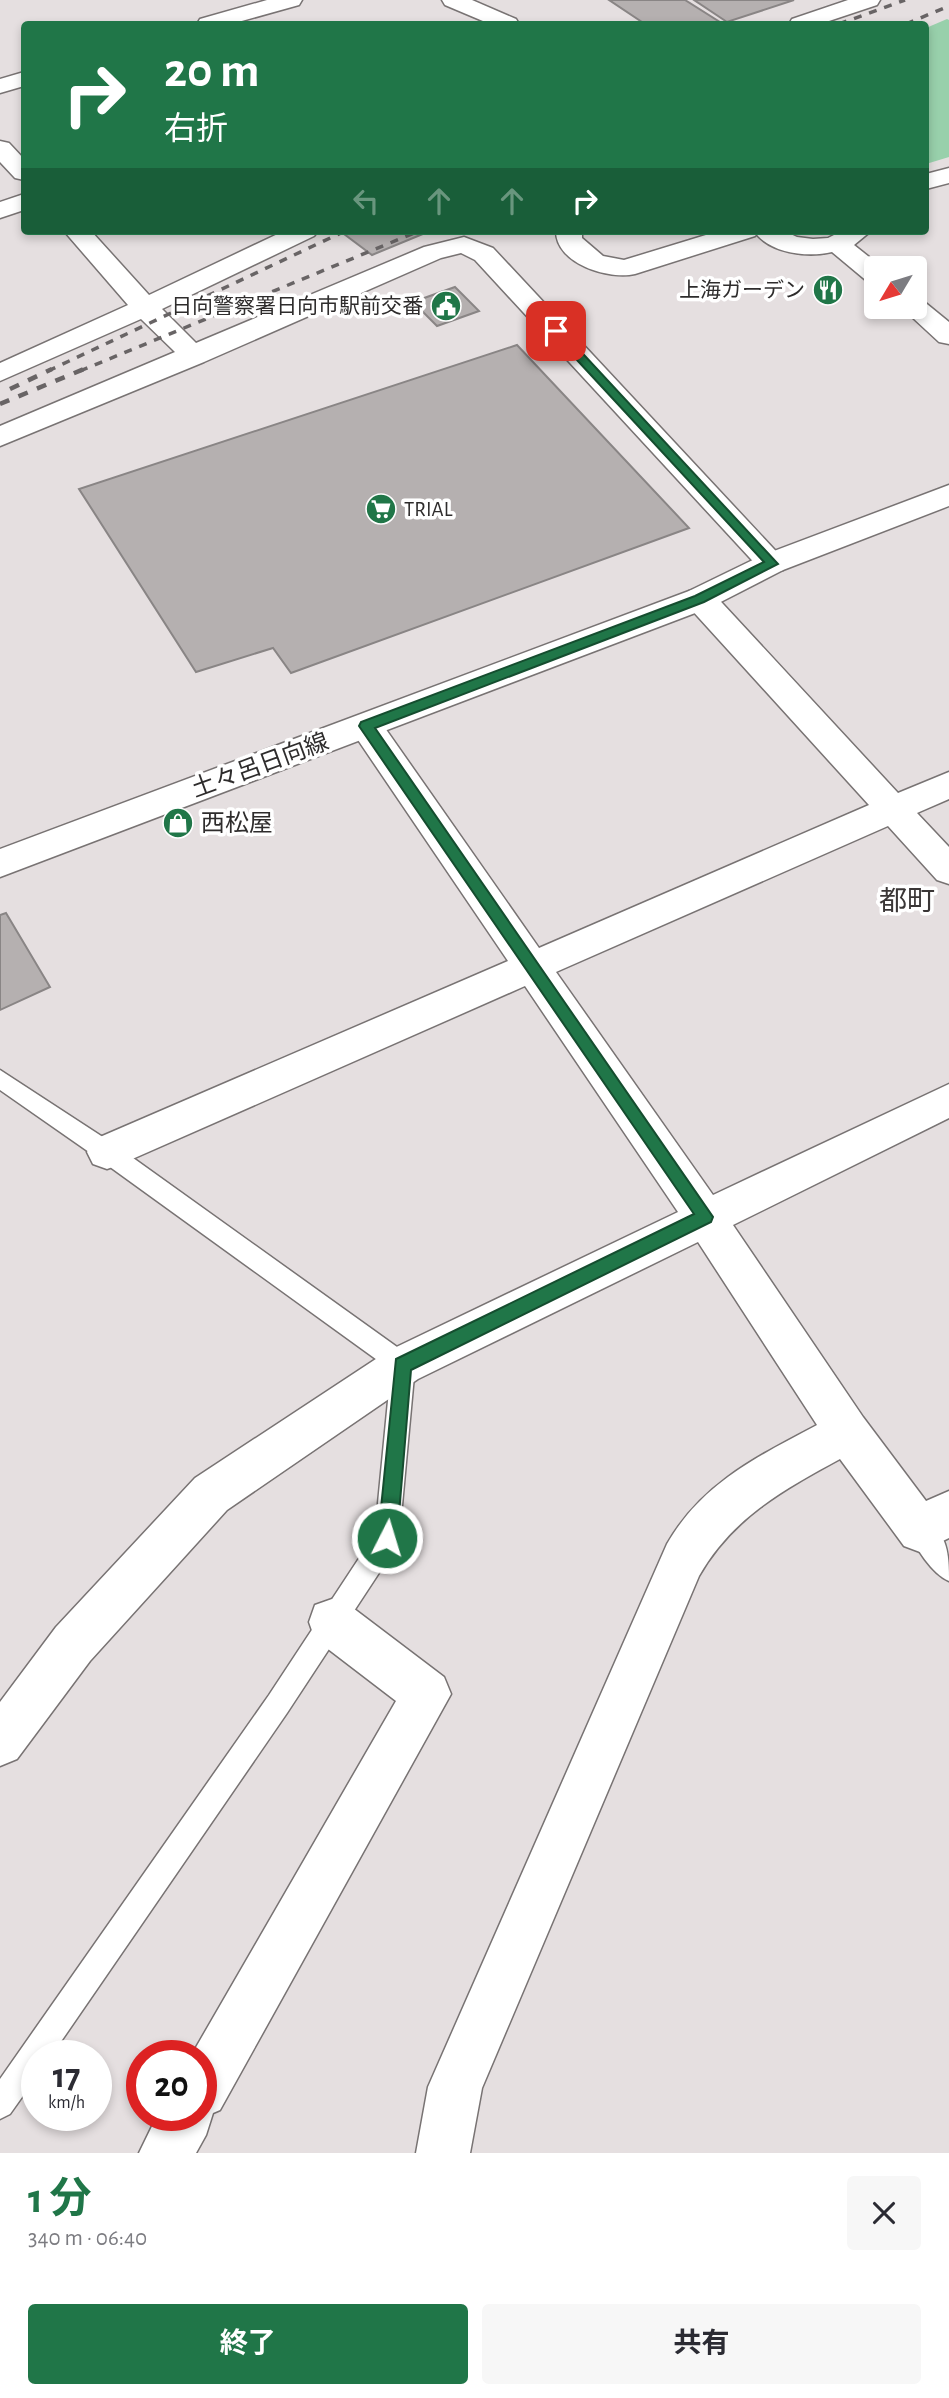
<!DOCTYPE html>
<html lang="ja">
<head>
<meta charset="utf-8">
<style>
  :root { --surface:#fff; --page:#f7f7f7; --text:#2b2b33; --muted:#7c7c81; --accent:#207648 }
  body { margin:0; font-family:"Alegreya Sans","Noto Sans JP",sans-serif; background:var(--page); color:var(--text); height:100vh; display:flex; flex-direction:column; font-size:26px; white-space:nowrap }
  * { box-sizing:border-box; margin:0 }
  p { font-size:23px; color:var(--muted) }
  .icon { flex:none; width:38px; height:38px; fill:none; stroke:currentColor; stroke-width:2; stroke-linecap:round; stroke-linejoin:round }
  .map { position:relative; height:2153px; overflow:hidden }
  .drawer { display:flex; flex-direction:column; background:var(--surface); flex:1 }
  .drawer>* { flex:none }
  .guide { position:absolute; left:21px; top:21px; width:908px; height:214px; border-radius:7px; box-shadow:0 4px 10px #0003; background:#207648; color:#fff; overflow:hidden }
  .needle { width:46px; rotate:232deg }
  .controls { position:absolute; left:864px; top:256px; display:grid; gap:14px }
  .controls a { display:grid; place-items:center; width:63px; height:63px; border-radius:7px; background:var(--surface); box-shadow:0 4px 10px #0003; font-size:35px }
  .speed { position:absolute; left:21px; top:2040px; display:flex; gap:14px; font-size:35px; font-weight:700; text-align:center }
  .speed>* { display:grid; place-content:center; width:91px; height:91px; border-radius:50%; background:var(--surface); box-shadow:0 4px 10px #0003; line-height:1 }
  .speed small { font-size:18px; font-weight:400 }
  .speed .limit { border:10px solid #d22; background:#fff; color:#111 }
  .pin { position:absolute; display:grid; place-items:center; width:60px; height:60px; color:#fff; margin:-30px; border-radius:14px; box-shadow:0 4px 10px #0006 }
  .me { position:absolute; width:77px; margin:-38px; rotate:5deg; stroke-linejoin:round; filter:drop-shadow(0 0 5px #0008) }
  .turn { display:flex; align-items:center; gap:24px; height:147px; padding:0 28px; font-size:32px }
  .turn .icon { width:91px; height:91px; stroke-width:2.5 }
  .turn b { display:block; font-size:49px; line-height:60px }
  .lanes { display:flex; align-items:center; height:66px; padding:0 28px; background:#0003; justify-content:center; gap:35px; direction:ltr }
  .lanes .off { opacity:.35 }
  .round { display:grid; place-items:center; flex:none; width:74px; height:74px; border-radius:7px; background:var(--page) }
  .summary { display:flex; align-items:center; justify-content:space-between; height:119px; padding:0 28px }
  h1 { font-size:42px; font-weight:700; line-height:52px; color:var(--accent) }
  .cta { display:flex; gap:14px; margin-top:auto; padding:14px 28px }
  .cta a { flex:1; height:80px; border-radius:7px; background:var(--accent); color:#fff; font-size:28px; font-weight:700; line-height:80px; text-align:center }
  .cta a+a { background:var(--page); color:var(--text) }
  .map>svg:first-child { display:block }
  .green { fill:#98d0ab }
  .building { fill:#b5b0b0; stroke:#898585; stroke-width:2 }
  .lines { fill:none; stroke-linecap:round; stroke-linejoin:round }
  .lane-casing { stroke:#787373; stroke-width:3 }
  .street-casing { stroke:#787373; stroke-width:3 }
  .secondary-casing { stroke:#787373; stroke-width:3 }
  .lane { fill:#fff; fill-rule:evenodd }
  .street { fill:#fff; fill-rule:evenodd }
  .secondary { fill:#fff; fill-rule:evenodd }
  .rail-far1 { stroke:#686465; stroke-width:3.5; stroke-dasharray:8 8; stroke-linecap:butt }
  .rail { stroke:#686465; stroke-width:4.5; stroke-dasharray:10 10; stroke-linecap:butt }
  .route { fill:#207648; stroke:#154d2f; stroke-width:2 }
  .labels { text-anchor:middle; stroke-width:7; stroke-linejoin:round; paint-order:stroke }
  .far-poi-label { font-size:21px; fill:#2e2c2c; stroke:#fff; text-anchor:end }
  .street-label { font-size:24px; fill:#2e2c2c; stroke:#fff }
  .poi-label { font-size:24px; fill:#2e2c2c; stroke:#fff; text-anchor:start }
  .quarter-label { font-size:28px; fill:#3a3636; stroke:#fff }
</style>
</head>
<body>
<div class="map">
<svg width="949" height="2153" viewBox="0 0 949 2153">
  <rect width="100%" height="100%" fill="#e5dfe0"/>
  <path class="green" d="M 947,19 L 949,20 L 949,157 L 926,164 L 926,28 Z"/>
  <g class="building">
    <path d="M 609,0 L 685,0 L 723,24 L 645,24 Z"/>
    <path d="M 694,0 L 794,0 L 727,22 Z"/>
    <path d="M 340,231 L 430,231 L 372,255 Z"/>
    <path d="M 455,287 L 479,311 L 437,326 L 413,302 Z"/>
    <path d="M 517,345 L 689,528 L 291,673 L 273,648 L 196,672 L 79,489 Z"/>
    <path d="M 6,913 L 50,987 L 0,1010 L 0,915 Z"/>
  </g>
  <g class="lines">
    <g class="lane-casing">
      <g id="lane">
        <path d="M 0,1070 L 115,1145 L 411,1357 L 415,1365 L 399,1538 L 396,1547 L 287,1713 L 51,2056 L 37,2056 L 37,2076 L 10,2114 L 0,2119 L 0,2079 L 269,1695 L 375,1534 L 391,1370 L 99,1159 L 0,1090 Z"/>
        <path d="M 920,1518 C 948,1529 949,1555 949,1581 C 932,1574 915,1547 908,1530 L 911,1521 Z"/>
      </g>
    </g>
    <g class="street-casing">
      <g id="street">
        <path d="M 442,0 L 472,0 L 516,19 L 519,24 L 490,24 L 445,5 Z"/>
        <path d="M 848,0 L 880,0 L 877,5 L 820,24 L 789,24 L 792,19 Z"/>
        <path d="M 0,141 L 9,143 L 24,159 L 24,180 L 15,178 L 0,162 Z"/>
        <path d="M 24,194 L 24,210 L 0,218 L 0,202 Z"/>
        <path d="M 64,231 L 91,231 L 149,295 L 284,231 L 318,231 L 314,236 L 162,309 L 196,343 L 424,247 L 464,237 L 493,248 L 787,563 L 783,570 L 772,573 L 761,570 L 475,260 L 461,253 L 441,258 L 204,362 L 0,446 L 0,426 L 175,352 L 141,319 L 0,381 L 0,363 L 128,305 Z"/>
        <path d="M 556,231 L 582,231 L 582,238 L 603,256 L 624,260 L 719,231 L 759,231 L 755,236 L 635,274 C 609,280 556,264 556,231 Z"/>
        <path d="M 700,588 L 711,591 L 898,793 L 949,772 L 949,799 L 917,813 L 949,847 L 949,884 L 937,880 L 888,826 L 556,972 L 713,1195 L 949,1084 L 949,1118 L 733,1225 L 863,1417 L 926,1501 L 949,1491 L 949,1538 L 920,1552 L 904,1546 L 840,1459 C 783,1490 732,1518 699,1576 L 482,2088 L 470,2153 L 416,2153 L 428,2087 L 667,1544 C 702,1483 757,1457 817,1425 L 698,1242 L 418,1379 L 227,1510 L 90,1661 L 17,1759 L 0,1766 L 0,1702 L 56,1627 L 195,1478 L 388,1351 L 678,1212 L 525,986 L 121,1164 L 107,1169 L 93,1164 L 87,1152 L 93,1140 L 508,961 L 354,734 L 349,726 L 354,718 L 366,714 L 378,718 L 539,948 L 869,805 L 689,607 L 684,599 L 689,591 Z"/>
        <path d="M 332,1599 L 349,1605 L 444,1677 L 451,1694 L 220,2110 L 213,2113 L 206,2135 L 196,2153 L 139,2153 L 157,2116 L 201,2116 L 201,2056 L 191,2056 L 396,1701 L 315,1639 L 309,1622 L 315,1605 Z"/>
      </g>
    </g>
    <g class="secondary-casing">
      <g id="secondary">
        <path d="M 267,0 L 302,0 L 299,5 L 231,24 L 197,24 L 200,19 Z"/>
        <path d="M 24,72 L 24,86 L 0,93 L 0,79 Z"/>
        <path d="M 949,168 L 949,183 L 926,189 L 926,174 Z"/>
        <path d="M 754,231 L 784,231 L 797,237 L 813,239 L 828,238 L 842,231 L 871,231 L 854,245 L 883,268 L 877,268 L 877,284 L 868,282 L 832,252 C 807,258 769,253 754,231 Z"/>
        <path d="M 915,299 L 922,300 L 949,322 L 949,344 L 939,342 L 900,306 L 915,306 Z"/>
        <path d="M 949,485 L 949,506 L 783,570 L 711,607 L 0,877 L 0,849 L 689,591 L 761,556 Z"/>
      </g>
    </g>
    <use href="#lane" class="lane"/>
    <use href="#street" class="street"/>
    <use href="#secondary" class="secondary"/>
    <g class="rail-far1">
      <path d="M 839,24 L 905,0"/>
      <path d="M 906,24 L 949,6"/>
      <path d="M 48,371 L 345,231"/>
      <path d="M 80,371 L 419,231"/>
    </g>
    <g class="rail">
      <path d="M 10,389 L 52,369"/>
      <path d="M 0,404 L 84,369"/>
    </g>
  </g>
  <path class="route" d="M 552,329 L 560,329 L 778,564 L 704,602 L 375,728 L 713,1217 L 711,1222 L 411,1370 L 397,1538 L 394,1545 L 387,1547 L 381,1545 L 378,1538 L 396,1359 L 694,1214 L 359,726 L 361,722 L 695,596 L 764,562 L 552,333 Z"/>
  <defs>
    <g id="restaurant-disc" transform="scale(1.575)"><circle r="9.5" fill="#207648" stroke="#fff"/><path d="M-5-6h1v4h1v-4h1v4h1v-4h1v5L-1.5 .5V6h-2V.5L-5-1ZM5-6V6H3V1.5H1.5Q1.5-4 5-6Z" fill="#fff"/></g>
    <g id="civic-disc" transform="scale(1.575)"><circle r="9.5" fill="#207648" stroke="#fff"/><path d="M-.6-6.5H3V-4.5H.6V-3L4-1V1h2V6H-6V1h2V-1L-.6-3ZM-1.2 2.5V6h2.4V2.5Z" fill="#fff"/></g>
    <g id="supermarket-disc" transform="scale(1.575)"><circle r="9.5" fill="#207648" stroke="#fff"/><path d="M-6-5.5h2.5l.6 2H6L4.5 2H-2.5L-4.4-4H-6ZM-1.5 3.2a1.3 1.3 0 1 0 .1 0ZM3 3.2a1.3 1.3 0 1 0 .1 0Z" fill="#fff"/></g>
    <g id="shop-disc" transform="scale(1.575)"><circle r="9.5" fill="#207648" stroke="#fff"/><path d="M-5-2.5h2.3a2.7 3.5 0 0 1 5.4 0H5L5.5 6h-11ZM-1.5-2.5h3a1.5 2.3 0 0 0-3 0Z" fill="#fff"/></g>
  </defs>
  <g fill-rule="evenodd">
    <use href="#restaurant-disc" x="828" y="290"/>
    <use href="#civic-disc" x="446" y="306"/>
    <use href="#supermarket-disc" x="381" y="509"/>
    <use href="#shop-disc" x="178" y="823"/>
  </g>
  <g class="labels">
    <g class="far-poi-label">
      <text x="805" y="297">上海ガーデン</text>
      <text x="423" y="313">日向警察署日向市駅前交番</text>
      <text x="404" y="516" text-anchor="start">TRIAL</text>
    </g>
    <g class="street-label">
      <text transform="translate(260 765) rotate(-20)" y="8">土々呂日向線</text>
    </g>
    <g class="poi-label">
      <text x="201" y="831">西松屋</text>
    </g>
    <g class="quarter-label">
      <text x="907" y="910">都町</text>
    </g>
  </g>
</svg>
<div class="controls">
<a><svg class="needle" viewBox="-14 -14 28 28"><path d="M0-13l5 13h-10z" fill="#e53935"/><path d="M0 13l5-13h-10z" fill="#7c7c81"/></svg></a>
</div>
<div class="speed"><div>17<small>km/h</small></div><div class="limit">20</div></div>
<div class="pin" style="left:556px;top:331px;background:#d93025"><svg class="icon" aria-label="arrive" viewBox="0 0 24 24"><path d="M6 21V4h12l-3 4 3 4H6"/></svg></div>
<svg class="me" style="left:387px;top:1538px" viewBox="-20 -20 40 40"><circle r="17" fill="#207648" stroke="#fff" stroke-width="3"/><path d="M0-11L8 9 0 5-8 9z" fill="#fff"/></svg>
<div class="guide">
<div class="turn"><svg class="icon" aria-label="right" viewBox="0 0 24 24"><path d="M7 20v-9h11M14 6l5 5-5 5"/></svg><div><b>20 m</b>右折</div></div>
<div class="lanes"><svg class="icon off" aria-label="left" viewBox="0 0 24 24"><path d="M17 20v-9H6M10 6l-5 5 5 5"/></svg><svg class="icon off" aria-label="ahead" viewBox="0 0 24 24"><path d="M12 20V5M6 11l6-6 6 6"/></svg><svg class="icon off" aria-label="ahead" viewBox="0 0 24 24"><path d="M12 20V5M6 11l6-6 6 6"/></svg><svg class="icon" aria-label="right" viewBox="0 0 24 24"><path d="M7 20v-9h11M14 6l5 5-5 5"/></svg></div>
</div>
</div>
<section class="drawer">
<div class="summary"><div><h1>1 分</h1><p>340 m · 06:40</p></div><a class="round"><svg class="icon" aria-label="close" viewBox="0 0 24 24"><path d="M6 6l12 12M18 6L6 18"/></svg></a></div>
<div class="cta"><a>終了</a><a>共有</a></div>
</section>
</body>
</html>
